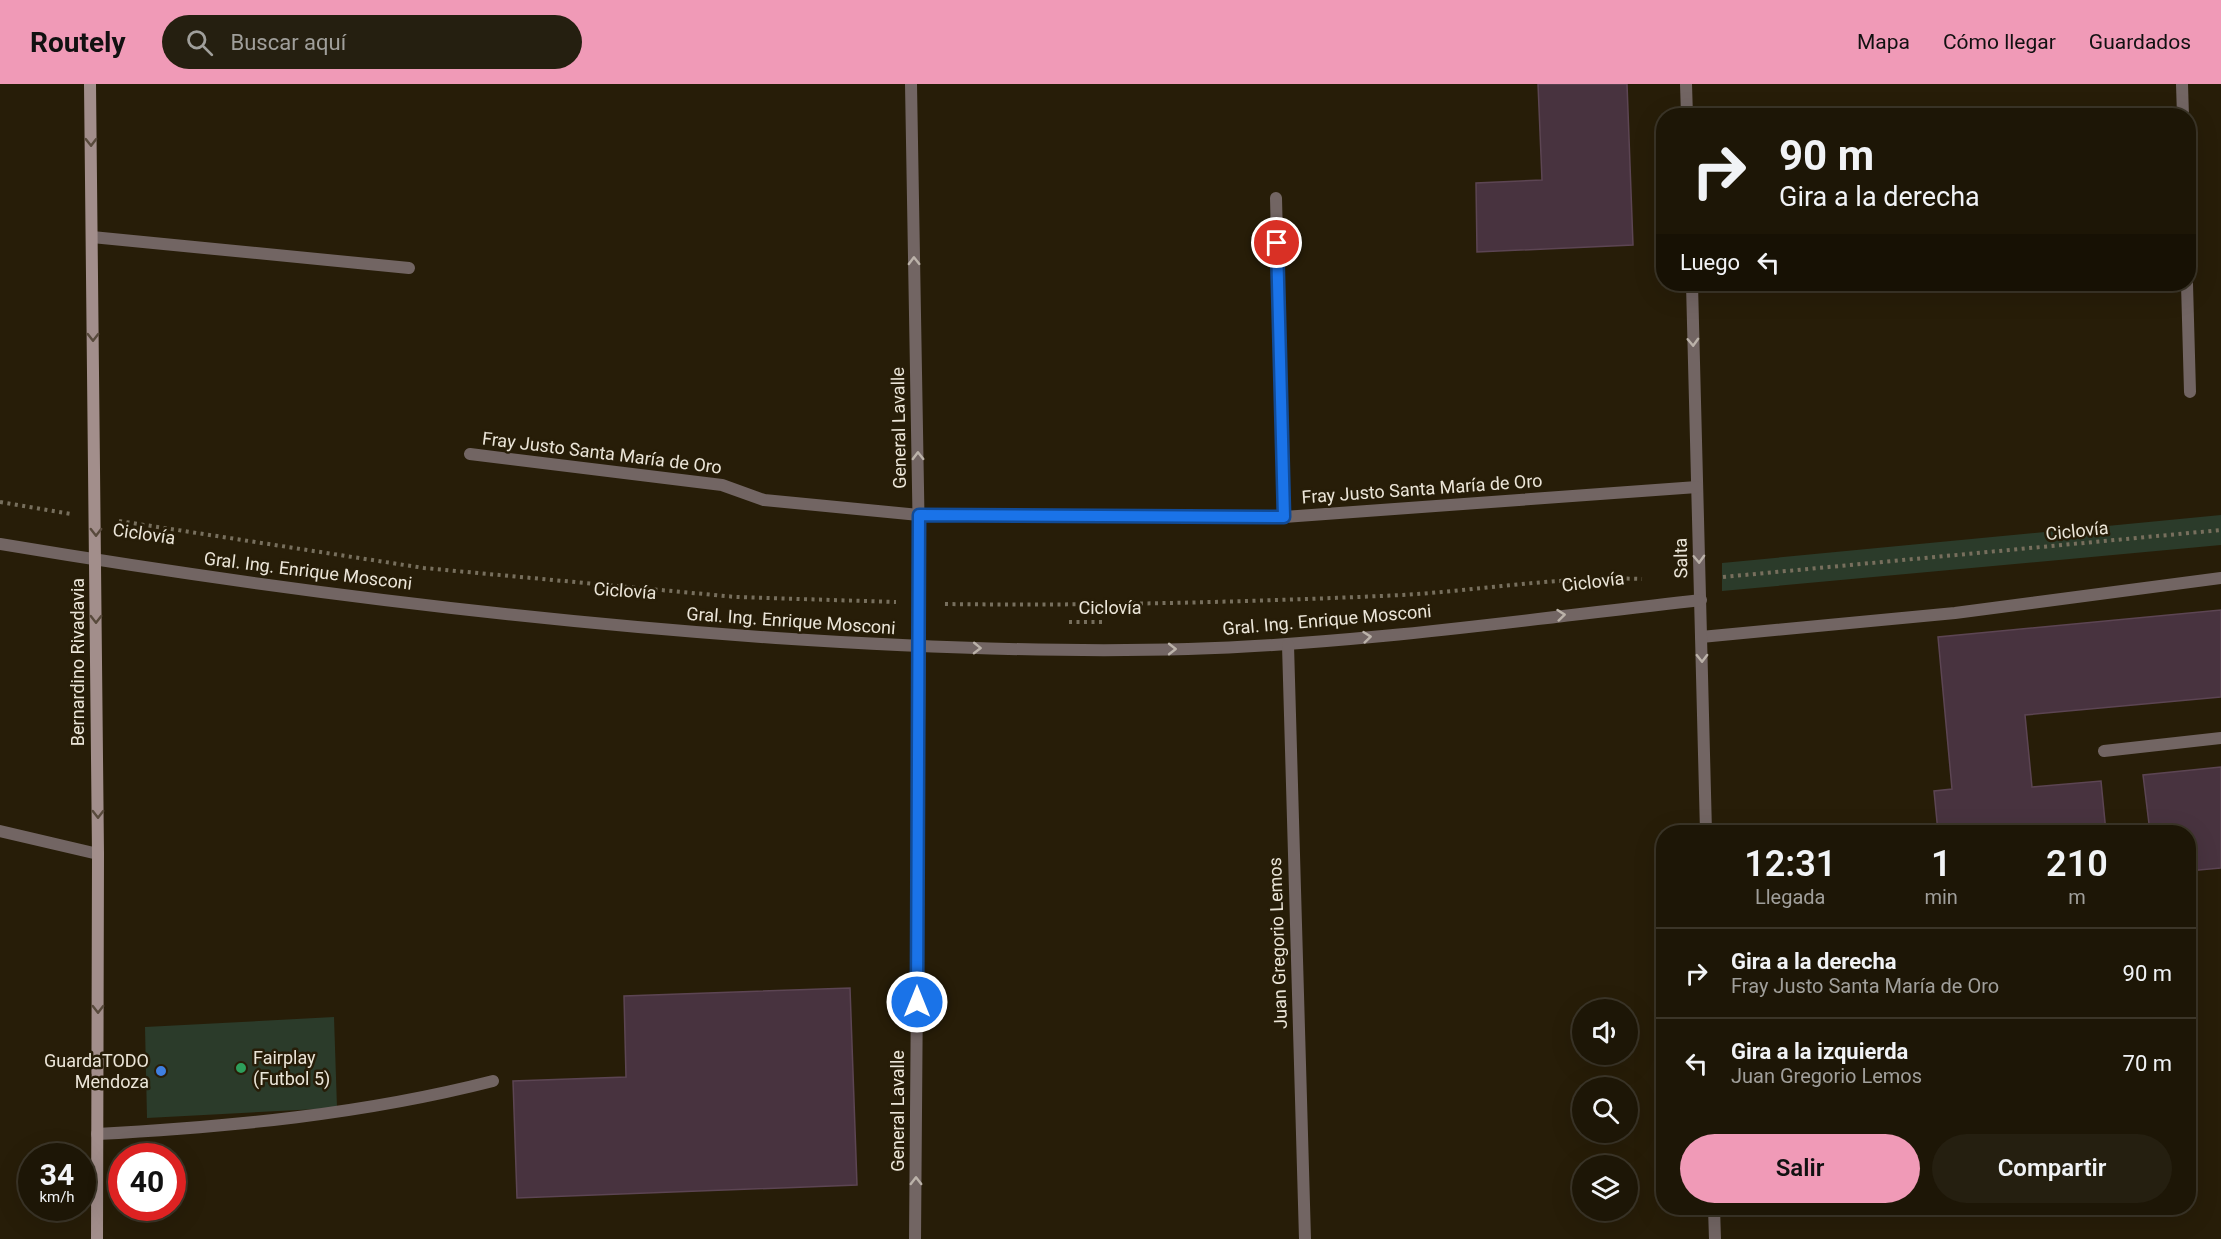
<!DOCTYPE html>
<html lang="es">
<head>
<meta charset="utf-8">
<style>
  :root { --surface:#1d1606; --page:#251f10; --text:#f1f3f6; --muted:#a09f9b; --line:#3b3528; --accent:#f09ab7 }
  body { margin:0; font-family:Roboto,sans-serif; background:var(--page); color:var(--text); height:100vh; display:flex; flex-direction:column; font-size:22px; white-space:nowrap }
  * { box-sizing:border-box; margin:0 }
  p { font-size:20px; color:var(--muted) }
  .icon { flex:none; width:33px; height:33px; fill:none; stroke:currentColor; stroke-width:2; stroke-linecap:round; stroke-linejoin:round }
  .map { position:relative; flex:1; overflow:hidden }
  .side { position:absolute; left:1656px; top:741px; width:540px; height:390px; display:flex; flex-direction:column; background:var(--surface); border-radius:24px; box-shadow:0 6px 24px #0002,0 0 0 2px var(--line) }
  .side>* { flex:none }
  .top-card { position:absolute; left:1656px; top:24px; width:540px; height:183px; border-radius:24px; box-shadow:0 6px 24px #0002,0 0 0 2px var(--line); background:#1d1606; color:var(--text); overflow:hidden }
  .controls { position:absolute; left:1572px; top:915px; display:grid; gap:12px }
  .controls a { display:grid; place-items:center; width:66px; height:66px; border-radius:50%; background:var(--surface); box-shadow:0 6px 24px #0002,0 0 0 2px var(--line); font-size:30px }
  .speed { position:absolute; left:18px; top:1059px; display:flex; gap:12px; font-size:30px; font-weight:700; text-align:center }
  .speed>* { display:grid; place-content:center; width:78px; height:78px; border-radius:50%; background:var(--surface); box-shadow:0 6px 24px #0002,0 0 0 2px var(--line); line-height:1 }
  .speed small { font-size:15px; font-weight:400 }
  .speed .limit { border:9px solid #d22; background:#fff; color:#111 }
  .pin { position:absolute; display:grid; place-items:center; width:51px; height:51px; color:#fff; margin:-26px; border:3px solid #fff; border-radius:50%; box-shadow:0 2px 6px #0007 }
  .me { position:absolute; width:66px; margin:-33px; rotate:0deg; stroke-linejoin:round; filter:drop-shadow(0 0 4px #0008) }
  .turn { display:flex; align-items:center; gap:21px; height:126px; padding:0 24px; font-size:27px }
  .turn .icon { width:78px; height:78px; stroke-width:2.5 }
  .turn b { display:block; font-size:42px; line-height:51px }
  .then { display:flex; align-items:center; height:57px; padding:0 24px; background:#0003; gap:12px; font-size:22px }
  .eta { display:flex; justify-content:space-evenly; align-items:center; height:102px; text-align:center }
  .eta b { font-size:36px; font-weight:600; line-height:42px }
  .cta { display:flex; gap:12px; margin-top:auto; padding:12px 24px }
  .cta a { flex:1; height:69px; border-radius:36px; background:var(--accent); color:#111; font-size:24px; font-weight:600; line-height:69px; text-align:center }
  .cta a+a { background:var(--page); color:var(--text) }
  ul { padding:0; list-style:none }
  li { display:flex; align-items:center; gap:18px; height:90px; padding:0 24px; border-top:2px solid var(--line) }
  li div { flex:1 }
  li b { display:block; font-size:22px }
  li em { font-style:normal }
  header { display:flex; align-items:center; gap:36px; box-sizing:border-box; height:84px; padding:0 30px; background:var(--accent); color:#111 }
  header strong { font-size:28px }
  nav { display:flex; gap:33px; margin-inline-start:auto; font-size:21px }
  .search { width:420px; height:54px; background:var(--page); display:flex; align-items:center; gap:15px; box-sizing:border-box; padding:0 21px; border-radius:33px; color:var(--muted); font-size:22px }
  .map>svg:first-child { display:block }
  .green { fill:#2b3b2a }
  .building { fill:#48333f; stroke:#5c4553; stroke-width:1.5 }
  .lines { fill:none; stroke-linecap:round; stroke-linejoin:round }
  .path { stroke:#776f5d; stroke-width:4; stroke-dasharray:3 4.5; stroke-linecap:butt }
  .service { stroke:#726563; stroke-width:12 }
  .minor { stroke:#726563; stroke-width:12 }
  .tertiary { stroke:#726563; stroke-width:12 }
  .secondary { stroke:#a28e8b; stroke-width:12 }
  .oneway { stroke:#584a3c }
  .oneway2 { stroke:#bbb2a9 }
  .route-casing { stroke:#114b97; stroke-width:15 }
  .route { stroke:#1a73e8; stroke-width:10 }
  .leisure-dot { fill:#2e9e5b; stroke:#271d08; stroke-width:2 }
  .shop-dot { fill:#3f7fe0; stroke:#271d08; stroke-width:2 }
  .labels { text-anchor:middle; stroke-width:5; stroke-linejoin:round; paint-order:stroke }
  .street-label { font-size:18px; fill:#ebe5d8; stroke:#271d08 }
  .poi-label { font-size:18px; fill:#ebe5d8; stroke:#271d08; text-anchor:start }
</style>
</head>
<body>
<header>
<strong>Routely</strong>
<div class="search"><svg class="icon" aria-label="search" viewBox="0 0 24 24"><circle cx="10" cy="10" r="6"/><path d="M15 15l6 6"/></svg>Buscar aquí</div>
<nav><a>Mapa</a><a>Cómo llegar</a><a>Guardados</a></nav>
</header>
<div class="map">
<svg width="2221" height="1155" viewBox="0 0 2221 1155">
  <rect width="100%" height="100%" fill="#271d08"/>
  <g class="green">
    <path d="M 2221,431 L 2221,461 L 1722,507 L 1722,479 Z"/>
    <path d="M 334,933 L 337,1024 L 147,1034 L 145,943 Z"/>
  </g>
  <g class="building">
    <path d="M 1538,0 L 1627,0 L 1633,161 L 1477,168 L 1476,99 L 1542,96 Z"/>
    <path d="M 2221,526 L 2221,613 L 2025,631 L 2032,703 L 2101,697 L 2106,748 L 1938,748 L 1934,707 L 1952,705 L 1938,553 Z"/>
    <path d="M 2221,683 L 2221,784 L 2188,787 L 2188,748 L 2150,748 L 2143,691 Z"/>
    <path d="M 850,904 L 857,1101 L 517,1114 L 513,997 L 626,993 L 624,912 Z"/>
  </g>
  <g class="lines">
    <g class="path">
      <path d="M 0,418 L 71,430"/>
      <path d="M 119,437 L 424,484 L 736,513 L 896,518"/>
      <path d="M 1723,493 L 2221,446"/>
      <path d="M 945,520 C 1098,522 1251,518 1403,511 C 1482,506 1563,492 1642,495"/>
      <path d="M 1069,538 L 1103,538"/>
    </g>
    <g class="service">
      <path d="M 1701,553 L 1955,529 L 2221,494"/>
      <path d="M 2104,667 L 2221,654"/>
      <path d="M 97,1050 C 230,1043 364,1030 493,997"/>
    </g>
    <g class="minor">
      <path d="M 1686,0 L 1687,32"/>
      <path d="M 2182,0 L 2183,32"/>
      <path d="M 1276,114 L 1284,433"/>
      <path d="M 92,153 L 409,184"/>
      <path d="M 1692,200 L 1706,748"/>
      <path d="M 2187,200 L 2190,308"/>
      <path d="M 470,370 L 722,401 L 764,416 L 919,431 L 1284,433 L 1697,403"/>
      <path d="M 0,460 C 257,503 516,536 776,554 C 913,563 1050,569 1188,565 C 1359,560 1530,535 1701,516"/>
      <path d="M 1288,561 L 1305,1155"/>
      <path d="M 0,747 L 98,770"/>
      <path d="M 1714,1124 L 1715,1155"/>
    </g>
    <path class="tertiary" d="M 911,0 L 920,519 L 915,1155"/>
    <path class="secondary" d="M 90,0 L 98,770 L 97,1155"/>
  </g>
  <defs><path id="oneway-chevron" d="M-2-3.5L2.5 0L-2 3.5" fill="none" stroke-width="1.6" stroke-linecap="round" stroke-linejoin="round" transform="scale(1.5)"/></defs>
  <g class="oneway">
    <use href="#oneway-chevron" transform="translate(91 58) rotate(89)"/>
    <use href="#oneway-chevron" transform="translate(93 253) rotate(90)"/>
    <use href="#oneway-chevron" transform="translate(96 448) rotate(90)"/>
    <use href="#oneway-chevron" transform="translate(96 535) rotate(90)"/>
    <use href="#oneway-chevron" transform="translate(98 730) rotate(90)"/>
    <use href="#oneway-chevron" transform="translate(98 925) rotate(90)"/>
  </g>
  <g class="oneway2">
    <use href="#oneway-chevron" transform="translate(914 177) rotate(-91)"/>
    <use href="#oneway-chevron" transform="translate(1693 258) rotate(88)"/>
    <use href="#oneway-chevron" transform="translate(918 372) rotate(-91)"/>
    <use href="#oneway-chevron" transform="translate(1699 475) rotate(88)"/>
    <use href="#oneway-chevron" transform="translate(1561 531) rotate(-6)"/>
    <use href="#oneway-chevron" transform="translate(1367 553) rotate(-6)"/>
    <use href="#oneway-chevron" transform="translate(977 564) rotate(1)"/>
    <use href="#oneway-chevron" transform="translate(1172 565)"/>
    <use href="#oneway-chevron" transform="translate(1702 574) rotate(89)"/>
    <use href="#oneway-chevron" transform="translate(916 1097) rotate(-90)"/>
  </g>
  <g class="lines">
    <g class="route-casing">
      <path id="route" d="M 917,918 L 919,431 L 1284,433 L 1277,159"/>
    </g>
    <use href="#route" class="route"/>
  </g>
  <circle class="leisure-dot" cx="241" cy="984" r="6"/>
  <circle class="shop-dot" cx="161" cy="987" r="6"/>
  <g class="labels">
    <g class="street-label">
      <text transform="translate(899 344) rotate(-91)" y="6">General Lavalle</text>
      <text transform="translate(602 369) rotate(7)" y="6">Fray Justo Santa María de Oro</text>
      <text transform="translate(1422 405) rotate(-4)" y="6">Fray Justo Santa María de Oro</text>
      <text transform="translate(2077 447) rotate(-6)" y="6">Ciclovía</text>
      <text transform="translate(144 450) rotate(8)" y="6">Ciclovía</text>
      <text transform="translate(1681 474) rotate(-91)" y="6">Salta</text>
      <text transform="translate(308 487) rotate(7)" y="6">Gral. Ing. Enrique Mosconi</text>
      <text transform="translate(1593 498) rotate(-7)" y="6">Ciclovía</text>
      <text transform="translate(625 507) rotate(4)" y="6">Ciclovía</text>
      <text x="1110" y="530">Ciclovía</text>
      <text transform="translate(1327 536) rotate(-5)" y="6">Gral. Ing. Enrique Mosconi</text>
      <text transform="translate(791 537) rotate(4)" y="6">Gral. Ing. Enrique Mosconi</text>
      <text transform="translate(78 578) rotate(-90)" y="6">Bernardino Rivadavia</text>
      <text transform="translate(1278 859) rotate(-92)" y="6">Juan Gregorio Lemos</text>
      <text transform="translate(898 1027) rotate(-90)" y="6">General Lavalle</text>
    </g>
    <g class="poi-label">
      <text x="253" y="980">Fairplay<tspan x="253" dy="21">(Futbol 5)</tspan></text>
      <text x="149" y="983" text-anchor="end">GuardaTODO<tspan x="149" dy="21">Mendoza</tspan></text>
    </g>
  </g>
</svg>
<div class="controls">
<a><svg class="icon" aria-label="sound" viewBox="0 0 24 24"><path d="M4 9h4l5-4v14l-5-4H4zM17 9q2 3 0 6"/></svg></a>
<a><svg class="icon" aria-label="search" viewBox="0 0 24 24"><circle cx="10" cy="10" r="6"/><path d="M15 15l6 6"/></svg></a>
<a><svg class="icon" aria-label="layers" viewBox="0 0 24 24"><path d="M12 4l9 5-9 5-9-5zM3 14l9 5 9-5"/></svg></a>
</div>
<div class="speed"><div>34<small>km/h</small></div><div class="limit">40</div></div>
<div class="pin" style="left:1277px;top:159px;background:#d93025"><svg class="icon" aria-label="arrive" viewBox="0 0 24 24"><path d="M6 21V4h12l-3 4 3 4H6"/></svg></div>
<svg class="me" style="left:917px;top:918px" viewBox="-20 -20 40 40"><circle r="17" fill="#1a73e8" stroke="#fff" stroke-width="3"/><path d="M0-11L8 9 0 5-8 9z" fill="#fff"/></svg>
<div class="top-card">
<div class="turn"><svg class="icon" aria-label="right" viewBox="0 0 24 24"><path d="M7 20v-9h11M14 6l5 5-5 5"/></svg><div><b>90 m</b>Gira a la derecha</div></div>
<div class="then">Luego<svg class="icon" aria-label="left" viewBox="0 0 24 24"><path d="M17 20v-9H6M10 6l-5 5 5 5"/></svg></div>
</div>
<section class="side">
<div class="eta">
<div><b>12:31</b><p>Llegada</p></div>
<div><b>1</b><p>min</p></div>
<div><b>210</b><p>m</p></div>
</div>
<ul>
<li><svg class="icon" aria-label="right" viewBox="0 0 24 24"><path d="M7 20v-9h11M14 6l5 5-5 5"/></svg><div><b>Gira a la derecha</b><p>Fray Justo Santa María de Oro</p></div><em>90 m</em></li>
<li><svg class="icon" aria-label="left" viewBox="0 0 24 24"><path d="M17 20v-9H6M10 6l-5 5 5 5"/></svg><div><b>Gira a la izquierda</b><p>Juan Gregorio Lemos</p></div><em>70 m</em></li>
</ul>
<div class="cta"><a>Salir</a><a>Compartir</a></div>
</section>
</div>
</body>
</html>
